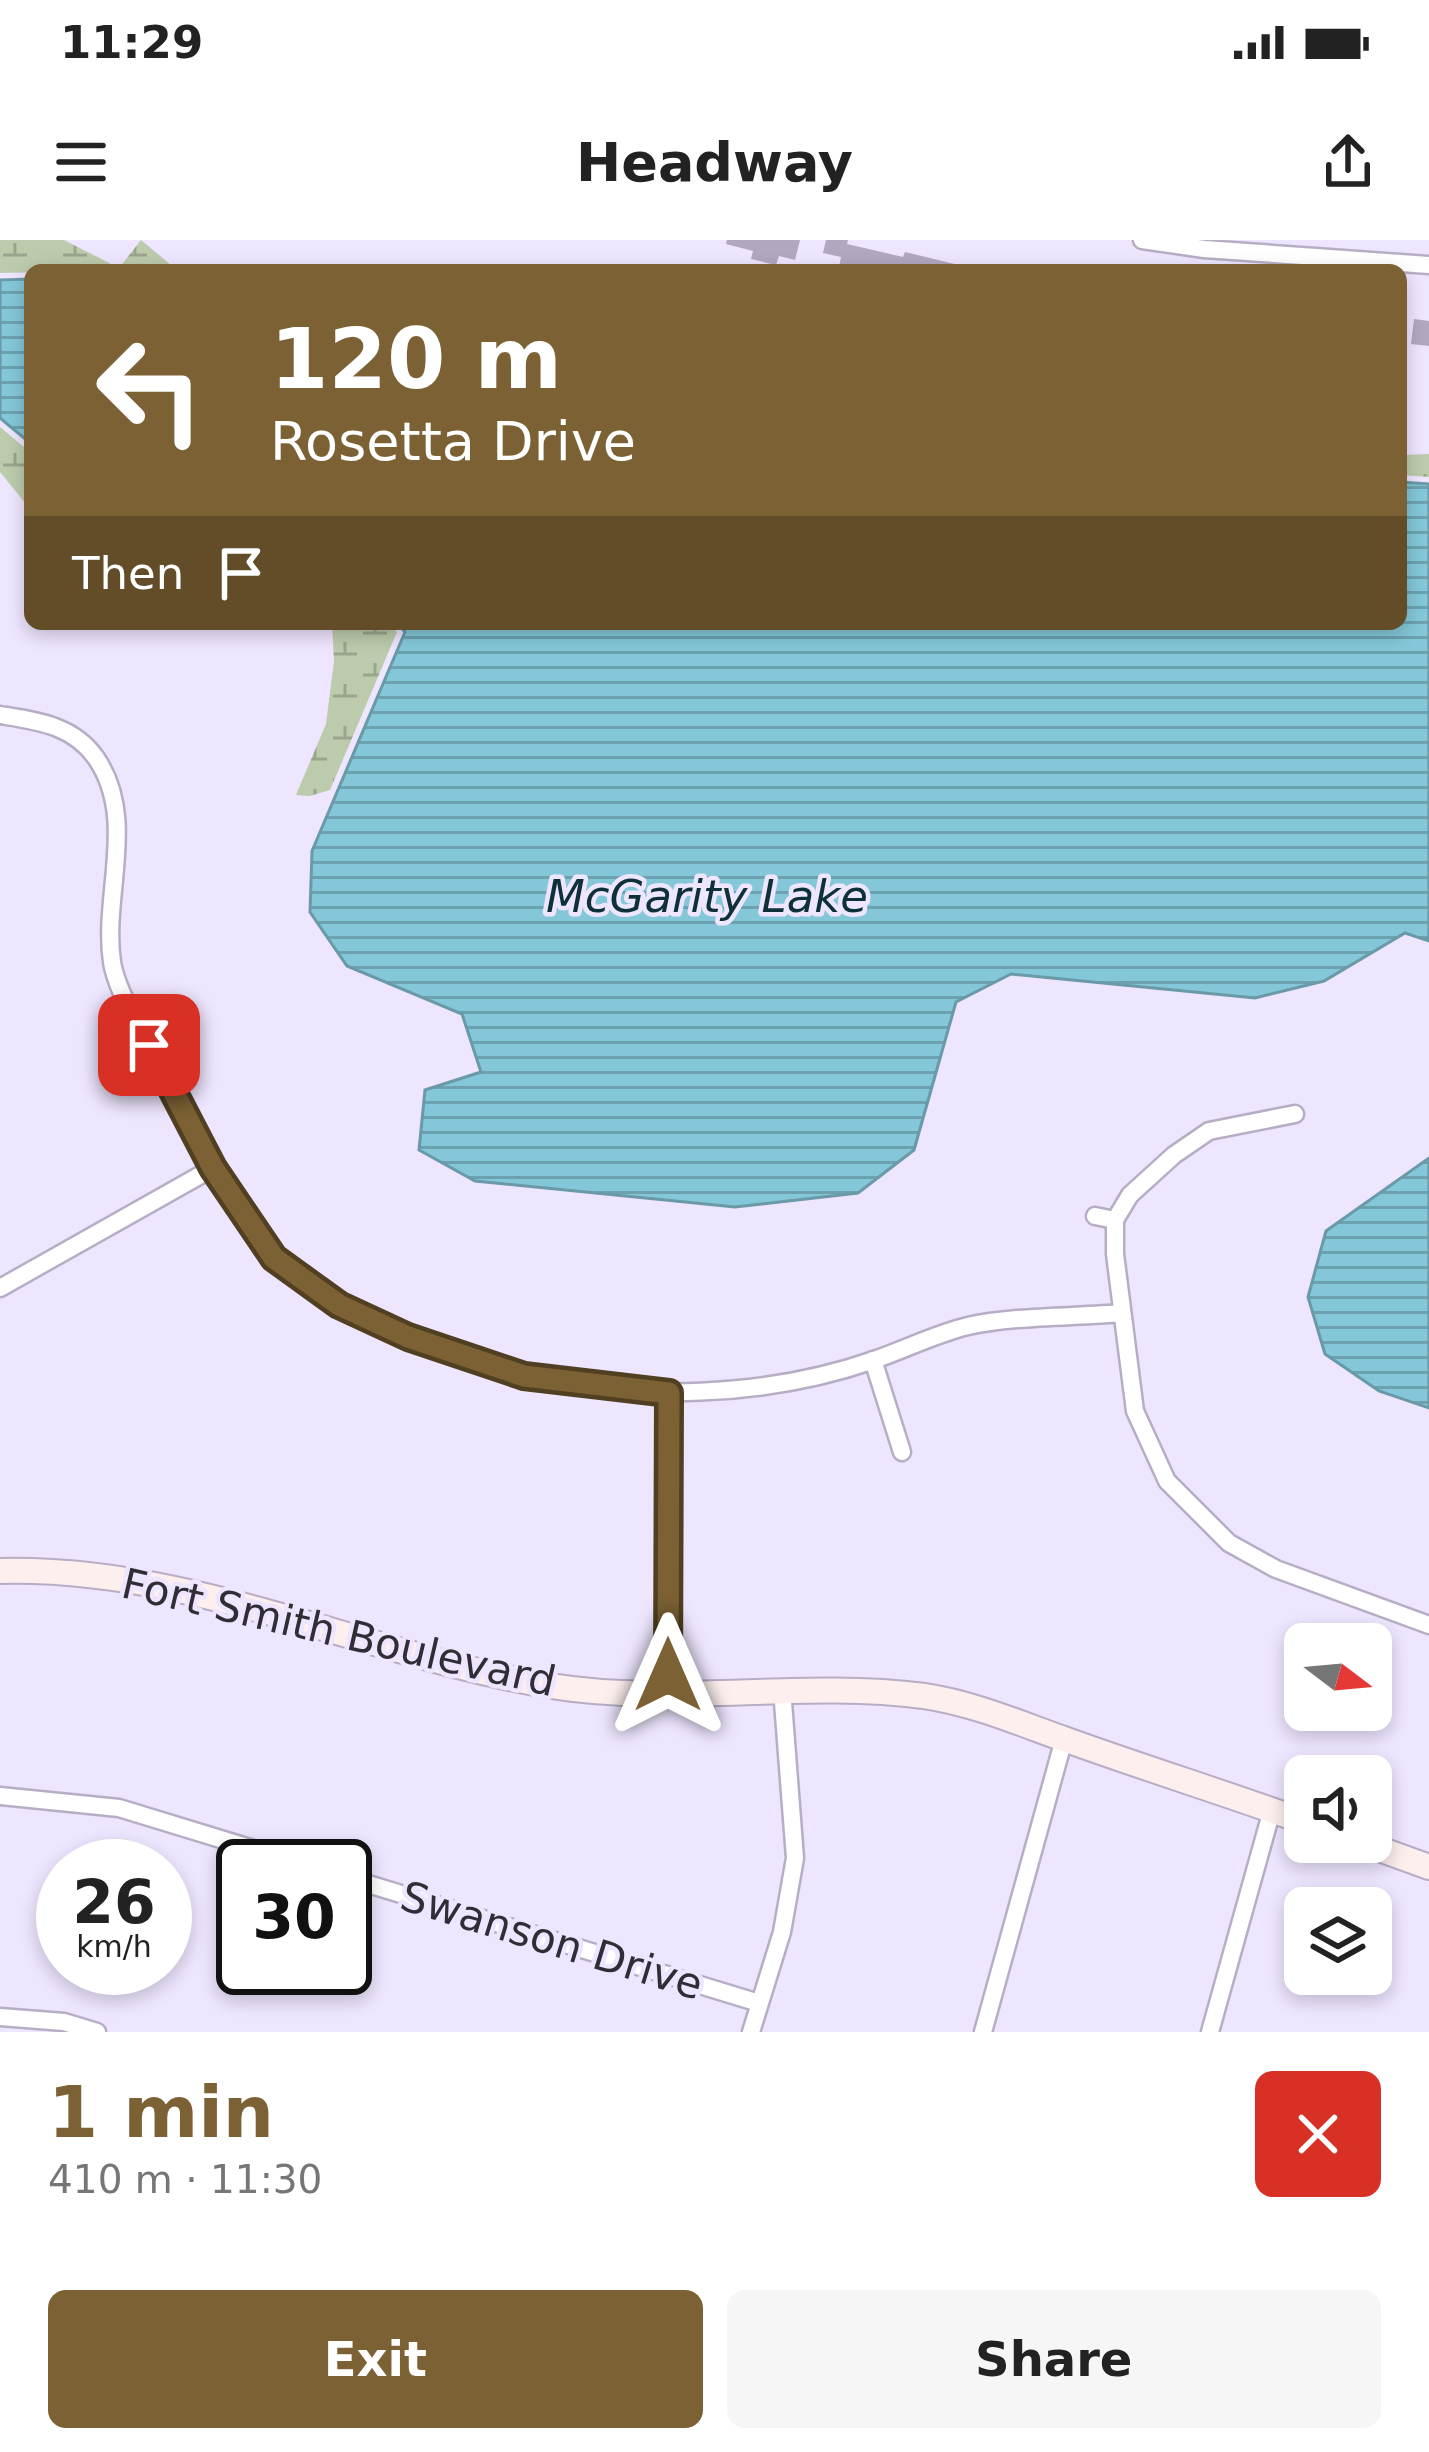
<!DOCTYPE html>
<html lang="en">
<head>
<meta charset="utf-8">
<style>
  :root { --surface:#fff; --page:#f6f6f6; --text:#222; --muted:#767676; --accent:#7b6133 }
  body { margin:0; font-family:"DejaVu Sans",sans-serif; background:var(--page); color:var(--text); height:100vh; display:flex; flex-direction:column; font-size:45px; white-space:nowrap }
  * { box-sizing:border-box; margin:0 }
  p { font-size:39px; color:var(--muted) }
  .icon { flex:none; width:66px; height:66px; fill:none; stroke:currentColor; stroke-width:2; stroke-linecap:round; stroke-linejoin:round }
  .map { position:relative; height:1792px; overflow:hidden }
  .panel { display:flex; flex-direction:column; background:var(--surface); flex:1 }
  .panel>* { flex:none }
  .top-card { position:absolute; left:24px; top:24px; width:1383px; height:366px; border-radius:18px; box-shadow:0 6px 18px #0003; background:#7b6133; color:#fff; overflow:hidden }
  .needle { width:78px; rotate:106deg }
  .fabs { position:absolute; left:1284px; top:1383px; display:grid; gap:24px }
  .fabs a { display:grid; place-items:center; width:108px; height:108px; border-radius:18px; background:var(--surface); box-shadow:0 6px 18px #0003; font-size:60px }
  .speed { position:absolute; left:36px; top:1599px; display:flex; gap:24px; font-size:60px; font-weight:700; text-align:center }
  .speed>* { display:grid; place-content:center; width:156px; height:156px; border-radius:50%; background:var(--surface); box-shadow:0 6px 18px #0003; line-height:1 }
  .speed small { font-size:30px; font-weight:400 }
  .speed .limit { border:6px solid #111; border-radius:18px; background:#fff; color:#111 }
  .pin { position:absolute; display:grid; place-items:center; width:102px; height:102px; color:#fff; margin:-51px; border-radius:24px; box-shadow:0 6px 18px #0006 }
  .me { position:absolute; width:132px; margin:-66px; rotate:0deg; stroke-linejoin:round; filter:drop-shadow(0 0 9px #0008) }
  .turn { display:flex; align-items:center; gap:42px; height:252px; padding:0 48px; font-size:54px }
  .turn .icon { width:156px; height:156px; stroke-width:2.5 }
  .turn b { display:block; font-size:84px; line-height:102px }
  .then { display:flex; align-items:center; height:114px; padding:0 48px; background:#0003; gap:24px; font-size:45px }
  .round { display:grid; place-items:center; flex:none; width:126px; height:126px; border-radius:18px; background:var(--page) }
  .summary { display:flex; align-items:center; justify-content:space-between; height:204px; padding:0 48px }
  h1 { font-size:72px; font-weight:800; line-height:90px; color:var(--accent) }
  .button { display:flex; gap:24px; margin-top:auto; padding:24px 48px }
  .button a { flex:1; height:138px; border-radius:18px; background:var(--accent); color:#fff; font-size:48px; font-weight:800; line-height:138px; text-align:center }
  .button a+a { background:var(--page); color:var(--text) }
  .status { display:flex; justify-content:space-between; align-items:center; height:84px; padding:0 60px; background:var(--surface); direction:ltr }
  .status svg { height:33px; fill:currentColor }
  header { display:flex; justify-content:space-between; align-items:center; height:156px; padding:0 48px; background:var(--surface); font-size:54px; font-weight:800 }
  .map>svg:first-child { display:block }
  .wetland { fill:url(#wetland-marsh) }
  .water { fill:url(#water-rules); stroke:#6a99a8; stroke-width:3 }
  .building { fill:#b1a8bf }
  .lines { fill:none; stroke-linecap:round; stroke-linejoin:round }
  .street-casing { stroke:#b7aec5; stroke-width:21 }
  .secondary-casing { stroke:#b7aec5; stroke-width:28 }
  .street { stroke:#fff; stroke-width:16 }
  .secondary { stroke:#fcefee; stroke-width:24 }
  .route-casing { stroke:#503f21; stroke-width:30 }
  .route { stroke:#7b6133; stroke-width:21 }
  .labels { text-anchor:middle; stroke-width:9; stroke-linejoin:round; paint-order:stroke }
  .street-label { font-size:42px; fill:#312d37; stroke:#eee5fe }
  .water-label { font-size:45px; font-style:italic; fill:#0e3038; stroke:#eee5fe }
</style>
</head>
<body>
<div class="status"><b>11:29</b><svg viewBox="0 0 49 12"><path d="M0 12V9h3v3zM5 12V6h3v6zM10 12V3h3v9zM15 12V0h3v12zM26 1h20v11H26zM47 4h2v5h-2z"/></svg></div>
<header><svg class="icon" aria-label="menu" viewBox="0 0 24 24"><path d="M4 6h16M4 12h16M4 18h16"/></svg>Headway<svg class="icon" aria-label="share" viewBox="0 0 24 24"><path d="M12 15V3M7 8l5-5 5 5M5 13v7h14v-7"/></svg></header>
<div class="map">
<svg width="1429" height="1792" viewBox="0 0 1429 1792">
  <defs>
    <pattern id="wetland-marsh" width="20" height="14" patternUnits="userSpaceOnUse" patternTransform="scale(3)"><rect width="20" height="14" fill="#bccbac"/><path d="M1 5h8M5 5V1M11 12h8M15 12V8" fill="none" stroke="#99a58d"/></pattern>
    <pattern id="water-rules" width="6" height="5" patternUnits="userSpaceOnUse" patternTransform="scale(3)"><rect width="6" height="5" fill="#83c7d8"/><path d="M0 2.5h6" fill="none" stroke="#6ca2b0"/></pattern>
  </defs>
  <rect width="100%" height="100%" fill="#eee5fe"/>
  <g class="wetland">
    <path d="M 0,0 L 64,0 L 119,28 L 141,0 L 177,30 L 0,33 Z"/>
    <path d="M 0,187 L 30,212 L 30,269 L 0,232 Z"/>
    <path d="M 1429,214 L 1429,237 L 1401,235 L 1401,215 Z"/>
    <path d="M 332,384 L 387,384 L 397,392 L 330,550 L 310,556 L 296,555 L 326,484 L 334,421 Z"/>
  </g>
  <g class="water">
    <path d="M 30,39 L 30,203 L 0,178 L 0,40 Z"/>
    <path d="M 1401,242 L 1429,244 L 1429,701 L 1405,693 L 1324,741 L 1255,758 L 1011,734 L 956,762 L 914,910 L 858,953 L 735,967 L 475,941 L 419,910 L 425,850 L 481,832 L 462,774 L 347,726 L 310,672 L 312,611 L 405,392 L 398,384 L 1401,384 Z"/>
    <path d="M 1429,918 L 1429,1168 L 1379,1151 L 1325,1114 L 1308,1057 L 1326,991 Z"/>
  </g>
  <g class="building">
    <path d="M 727,0 L 800,0 L 795,20 L 779,16 L 776,25 L 751,19 L 753,11 L 726,4 Z"/>
    <path d="M 826,0 L 848,0 L 847,4 L 903,17 L 905,12 L 959,25 L 959,30 L 839,27 L 841,17 L 823,13 Z"/>
    <path d="M 1414,79 L 1429,81 L 1429,106 L 1411,104 Z"/>
  </g>
  <g class="lines">
    <g class="street-casing">
      <g id="street">
        <path d="M 1142,0 L 1204,9 L 1429,25"/>
        <path d="M 0,475 C 37,481 73,485 96,518 C 138,579 102,655 112,722 C 117,755 154,814 170,845 C 200,902 229,968 273,1016 C 321,1070 454,1120 525,1136 C 637,1161 765,1158 874,1120 C 906,1109 935,1094 968,1086 C 1011,1076 1076,1077 1122,1073"/>
        <path d="M 1295,874 L 1209,891 L 1174,915 L 1130,955 L 1115,980 L 1115,1014 L 1135,1171 L 1167,1241 L 1229,1303 L 1276,1329 L 1429,1385"/>
        <path d="M 1095,976 L 1115,980"/>
        <path d="M 0,1048 L 213,928"/>
        <path d="M 873,1120 L 902,1212"/>
        <path d="M 668,1454 L 669,1153"/>
        <path d="M 0,1556 L 119,1568 L 309,1626"/>
        <path d="M 345,1637 L 759,1763"/>
        <path d="M 0,1777 L 64,1782 L 97,1792"/>
        <path d="M 751,1792 L 782,1692 L 795,1618 L 782,1449"/>
        <path d="M 983,1792 L 1064,1499"/>
        <path d="M 1210,1792 L 1272,1570"/>
      </g>
    </g>
    <g class="secondary-casing">
      <g id="secondary">
        <path d="M 0,1331 C 191,1326 366,1415 551,1446 C 675,1466 801,1440 924,1456 C 972,1463 1019,1483 1064,1499 C 1144,1528 1225,1553 1305,1582"/>
        <path d="M 1360,1602 L 1429,1627"/>
      </g>
    </g>
    <use href="#street" class="street"/>
    <use href="#secondary" class="secondary"/>
  </g>
  <g class="lines">
    <g class="route-casing">
      <path id="route" d="M 149,805 L 213,928 L 274,1018 L 339,1065 L 408,1097 L 524,1136 L 669,1153 L 668,1435"/>
    </g>
    <use href="#route" class="route"/>
  </g>
  <g class="labels">
    <g class="street-label">
      <text transform="translate(339 1392) rotate(13)" y="15">Fort Smith Boulevard</text>
      <text transform="translate(552 1700) rotate(17)" y="15">Swanson Drive</text>
    </g>
    <g class="water-label">
      <text x="707" y="672">McGarity Lake</text>
    </g>
  </g>
</svg>
<div class="fabs">
<a><svg class="needle" viewBox="-14 -14 28 28"><path d="M0-13l5 13h-10z" fill="#e53935"/><path d="M0 13l5-13h-10z" fill="#767676"/></svg></a>
<a><svg class="icon" aria-label="sound" viewBox="0 0 24 24"><path d="M4 9h4l5-4v14l-5-4H4zM17 9q2 3 0 6"/></svg></a>
<a><svg class="icon" aria-label="layers" viewBox="0 0 24 24"><path d="M12 4l9 5-9 5-9-5zM3 14l9 5 9-5"/></svg></a>
</div>
<div class="speed"><div>26<small>km/h</small></div><div class="limit">30</div></div>
<div class="pin" style="left:149px;top:805px;background:#d93025"><svg class="icon" aria-label="arrive" viewBox="0 0 24 24"><path d="M6 21V4h12l-3 4 3 4H6"/></svg></div>
<svg class="me" style="left:668px;top:1435px" viewBox="-20 -20 40 40"><path d="M0-17L14 15 0 8-14 15z" fill="#7b6133" stroke="#fff" stroke-width="4"/></svg>
<div class="top-card">
<div class="turn"><svg class="icon" aria-label="left" viewBox="0 0 24 24"><path d="M17 20v-9H6M10 6l-5 5 5 5"/></svg><div><b>120 m</b>Rosetta Drive</div></div>
<div class="then">Then<svg class="icon" aria-label="arrive" viewBox="0 0 24 24"><path d="M6 21V4h12l-3 4 3 4H6"/></svg></div>
</div>
</div>
<section class="panel">
<div class="summary"><div><h1>1 min</h1><p>410 m · 11:30</p></div><a class="round" style="background:#d93025;color:#fff"><svg class="icon" aria-label="close" viewBox="0 0 24 24"><path d="M6 6l12 12M18 6L6 18"/></svg></a></div>
<div class="button"><a>Exit</a><a>Share</a></div>
</section>
</body>
</html>
